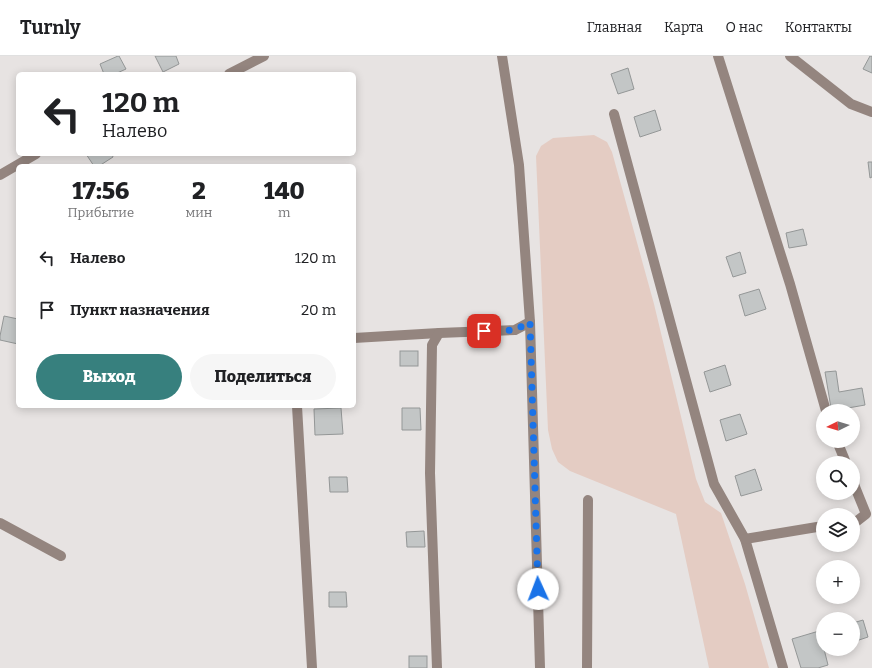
<!DOCTYPE html>
<html lang="ru">
<head>
<meta charset="utf-8">
<style>
  :root { --surface:#fff; --page:#f6f6f6; --text:#202124; --muted:#757577; --line:#e0e0e0; --accent:#37807e }
  body { margin:0; font-family:Bitter,serif; background:var(--page); color:var(--text); height:100vh; display:flex; flex-direction:column; font-size:15px; white-space:nowrap }
  * { box-sizing:border-box; margin:0 }
  p { font-size:13px; color:var(--muted) }
  .icon { flex:none; width:22px; height:22px; fill:none; stroke:currentColor; stroke-width:2; stroke-linecap:round; stroke-linejoin:round }
  .map { position:relative; flex:1; overflow:hidden }
  .details { position:absolute; left:16px; top:108px; width:340px; height:244px; display:flex; flex-direction:column; background:var(--surface); border-radius:6px; box-shadow:0 2px 10px #0003 }
  .details>* { flex:none }
  .top-card { position:absolute; left:16px; top:16px; width:340px; height:84px; border-radius:6px; box-shadow:0 2px 10px #0003; background:#fff; color:var(--text); overflow:hidden }
  .needle { width:26px; rotate:265deg }
  .controls { position:absolute; left:816px; top:348px; display:grid; gap:8px }
  .controls a { display:grid; place-items:center; width:44px; height:44px; border-radius:50%; background:var(--surface); box-shadow:0 2px 10px #0003; font-size:20px }
  .pin { position:absolute; display:grid; place-items:center; width:34px; height:34px; color:#fff; margin:-17px; border-radius:8px; box-shadow:0 2px 6px #0006 }
  .me { position:absolute; width:44px; margin:-22px; rotate:358deg; stroke-linejoin:round; filter:drop-shadow(0 0 3px #0008) }
  .turn { display:flex; align-items:center; gap:14px; height:84px; padding:0 20px; font-size:18px }
  .turn .icon { width:52px; height:52px; stroke-width:2.5 }
  .turn b { display:block; font-size:28px; line-height:34px }
  .eta { display:flex; justify-content:space-evenly; align-items:center; height:68px; text-align:center }
  .eta b { font-size:24px; font-weight:800; line-height:28px }
  .cta { display:flex; gap:8px; margin-top:auto; padding:8px 20px }
  .cta a { flex:1; height:46px; border-radius:24px; background:var(--accent); color:#fff; font-size:16px; font-weight:800; line-height:46px; text-align:center }
  .cta a+a { background:var(--page); color:var(--text) }
  ul { padding:0; list-style:none }
  li { display:flex; align-items:center; gap:12px; height:52px; padding:0 20px }
  li div { flex:1 }
  li b { display:block; font-size:15px }
  li em { font-style:normal }
  header { display:flex; align-items:center; gap:24px; box-sizing:border-box; height:56px; padding:0 20px; background:var(--surface); border-bottom:1px solid var(--line) }
  header strong { font-size:19px }
  nav { display:flex; gap:22px; margin-inline-start:auto; font-size:14px }
  .map>svg:first-child { display:block }
  .green { fill:#e4ccc3 }
  .building { fill:#c3c6c6; stroke:#949797 }
  .lines { fill:none; stroke-linecap:round; stroke-linejoin:round }
  .minor { stroke:#94857f; stroke-width:10 }
  .route { stroke:#1a73e8; stroke-width:7; stroke-dasharray:0 12.6 }
</style>
</head>
<body>
<header>
<strong>Turnly</strong>
<nav><a>Главная</a><a>Карта</a><a>О нас</a><a>Контакты</a></nav>
</header>
<div class="map">
<svg width="872" height="612" viewBox="0 0 872 612">
  <rect width="100%" height="100%" fill="#e7e3e2"/>
  <path class="green" d="M 594,79 L 607,86 L 612,96 L 654,248 L 696,423 L 705,446 L 721,457 L 745,528 L 769,612 L 709,612 L 676,458 L 570,415 L 558,406 L 552,393 L 548,374 L 536,100 L 541,90 L 553,82 Z"/>
  <g class="building">
    <path d="M 118,0 L 119,0 L 126,13 L 115,18 L 104,18 L 100,8 Z"/>
    <path d="M 155,0 L 176,0 L 179,8 L 163,16 Z"/>
    <path d="M 870,0 L 872,0 L 872,17 L 863,13 Z"/>
    <path d="M 628,12 L 634,33 L 618,38 L 611,18 Z"/>
    <path d="M 655,54 L 661,74 L 640,81 L 634,61 Z"/>
    <path d="M 86,98 L 112,98 L 113,101 L 99,110 L 94,110 Z"/>
    <path d="M 868,106 L 872,106 L 872,121 L 870,122 Z"/>
    <path d="M 803,173 L 807,189 L 789,192 L 786,177 Z"/>
    <path d="M 740,196 L 746,217 L 733,221 L 726,201 Z"/>
    <path d="M 759,233 L 766,253 L 745,260 L 739,239 Z"/>
    <path d="M 4,260 L 18,263 L 18,288 L 0,284 L 0,280 Z"/>
    <rect x="400" y="295" width="18" height="15"/>
    <path d="M 725,309 L 731,329 L 710,336 L 704,316 Z"/>
    <path d="M 836,315 L 839,336 L 862,332 L 865,349 L 848,352 L 848,355 L 836,355 L 836,351 L 831,352 L 825,316 Z"/>
    <path d="M 341,352 L 343,378 L 315,379 L 314,353 Z"/>
    <path d="M 402,352 L 420,352 L 421,374 L 402,374 Z"/>
    <path d="M 740,358 L 747,378 L 726,385 L 720,364 Z"/>
    <path d="M 755,413 L 762,434 L 741,440 L 735,420 Z"/>
    <path d="M 329,421 L 347,421 L 348,436 L 330,436 Z"/>
    <path d="M 424,475 L 425,491 L 407,491 L 406,476 Z"/>
    <path d="M 329,536 L 346,536 L 347,551 L 329,551 Z"/>
    <path d="M 863,564 L 868,581 L 853,586 L 853,567 Z"/>
    <path d="M 819,575 L 823,593 L 824,593 L 828,609 L 818,612 L 801,612 L 792,583 Z"/>
    <rect x="409" y="600" width="18" height="12"/>
  </g>
  <g class="lines">
    <g class="minor">
      <path d="M 502,0 L 519,109 L 530,266 L 540,612"/>
      <path d="M 718,0 L 790,228 L 826,355"/>
      <path d="M 790,0 L 851,48 L 872,56"/>
      <path d="M 229,18 L 264,0"/>
      <path d="M 614,58 L 714,428 L 745,483 L 783,612"/>
      <path d="M 0,119 L 36,98"/>
      <path d="M 354,282 L 439,277 L 515,274 L 530,266"/>
      <path d="M 297,350 L 312,612"/>
      <path d="M 837,385 L 846,407"/>
      <path d="M 853,426 L 866,458 L 857,465 L 853,466"/>
      <path d="M 0,467 L 61,500"/>
      <path d="M 745,483 L 823,470"/>
      <path d="M 437,612 L 430,417 L 432,289 L 439,277"/>
      <path d="M 587,612 L 588,444"/>
    </g>
  </g>
  <g class="lines">
    <path class="route" d="M 484,275 L 515,274 L 530,266 L 538,533"/>
  </g>
</svg>
<div class="controls">
<a><svg class="needle" viewBox="-14 -14 28 28"><path d="M0-13l5 13h-10z" fill="#e53935"/><path d="M0 13l5-13h-10z" fill="#757577"/></svg></a>
<a><svg class="icon" aria-label="search" viewBox="0 0 24 24"><circle cx="10" cy="10" r="6"/><path d="M15 15l6 6"/></svg></a>
<a><svg class="icon" aria-label="layers" viewBox="0 0 24 24"><path d="M12 4l9 5-9 5-9-5zM3 14l9 5 9-5"/></svg></a>
<a>+</a>
<a>−</a>
</div>
<div class="pin" style="left:484px;top:275px;background:#d93025"><svg class="icon" aria-label="arrive" viewBox="0 0 24 24"><path d="M6 21V4h12l-3 4 3 4H6"/></svg></div>
<svg class="me" style="left:538px;top:533px" viewBox="-20 -20 40 40"><circle r="19" fill="#fff"/><path d="M0-13L10 11 0 6-10 11z" fill="#1a73e8"/></svg>
<div class="top-card">
<div class="turn"><svg class="icon" aria-label="left" viewBox="0 0 24 24"><path d="M17 20v-9H6M10 6l-5 5 5 5"/></svg><div><b>120 m</b>Налево</div></div>
</div>
<section class="details">
<div class="eta">
<div><b>17:56</b><p>Прибытие</p></div>
<div><b>2</b><p>мин</p></div>
<div><b>140</b><p>m</p></div>
</div>
<ul>
<li><svg class="icon" aria-label="left" viewBox="0 0 24 24"><path d="M17 20v-9H6M10 6l-5 5 5 5"/></svg><div><b>Налево</b></div><em>120 m</em></li>
<li><svg class="icon" aria-label="arrive" viewBox="0 0 24 24"><path d="M6 21V4h12l-3 4 3 4H6"/></svg><div><b>Пункт назначения</b></div><em>20 m</em></li>
</ul>
<div class="cta"><a>Выход</a><a>Поделиться</a></div>
</section>
</div>
</body>
</html>
